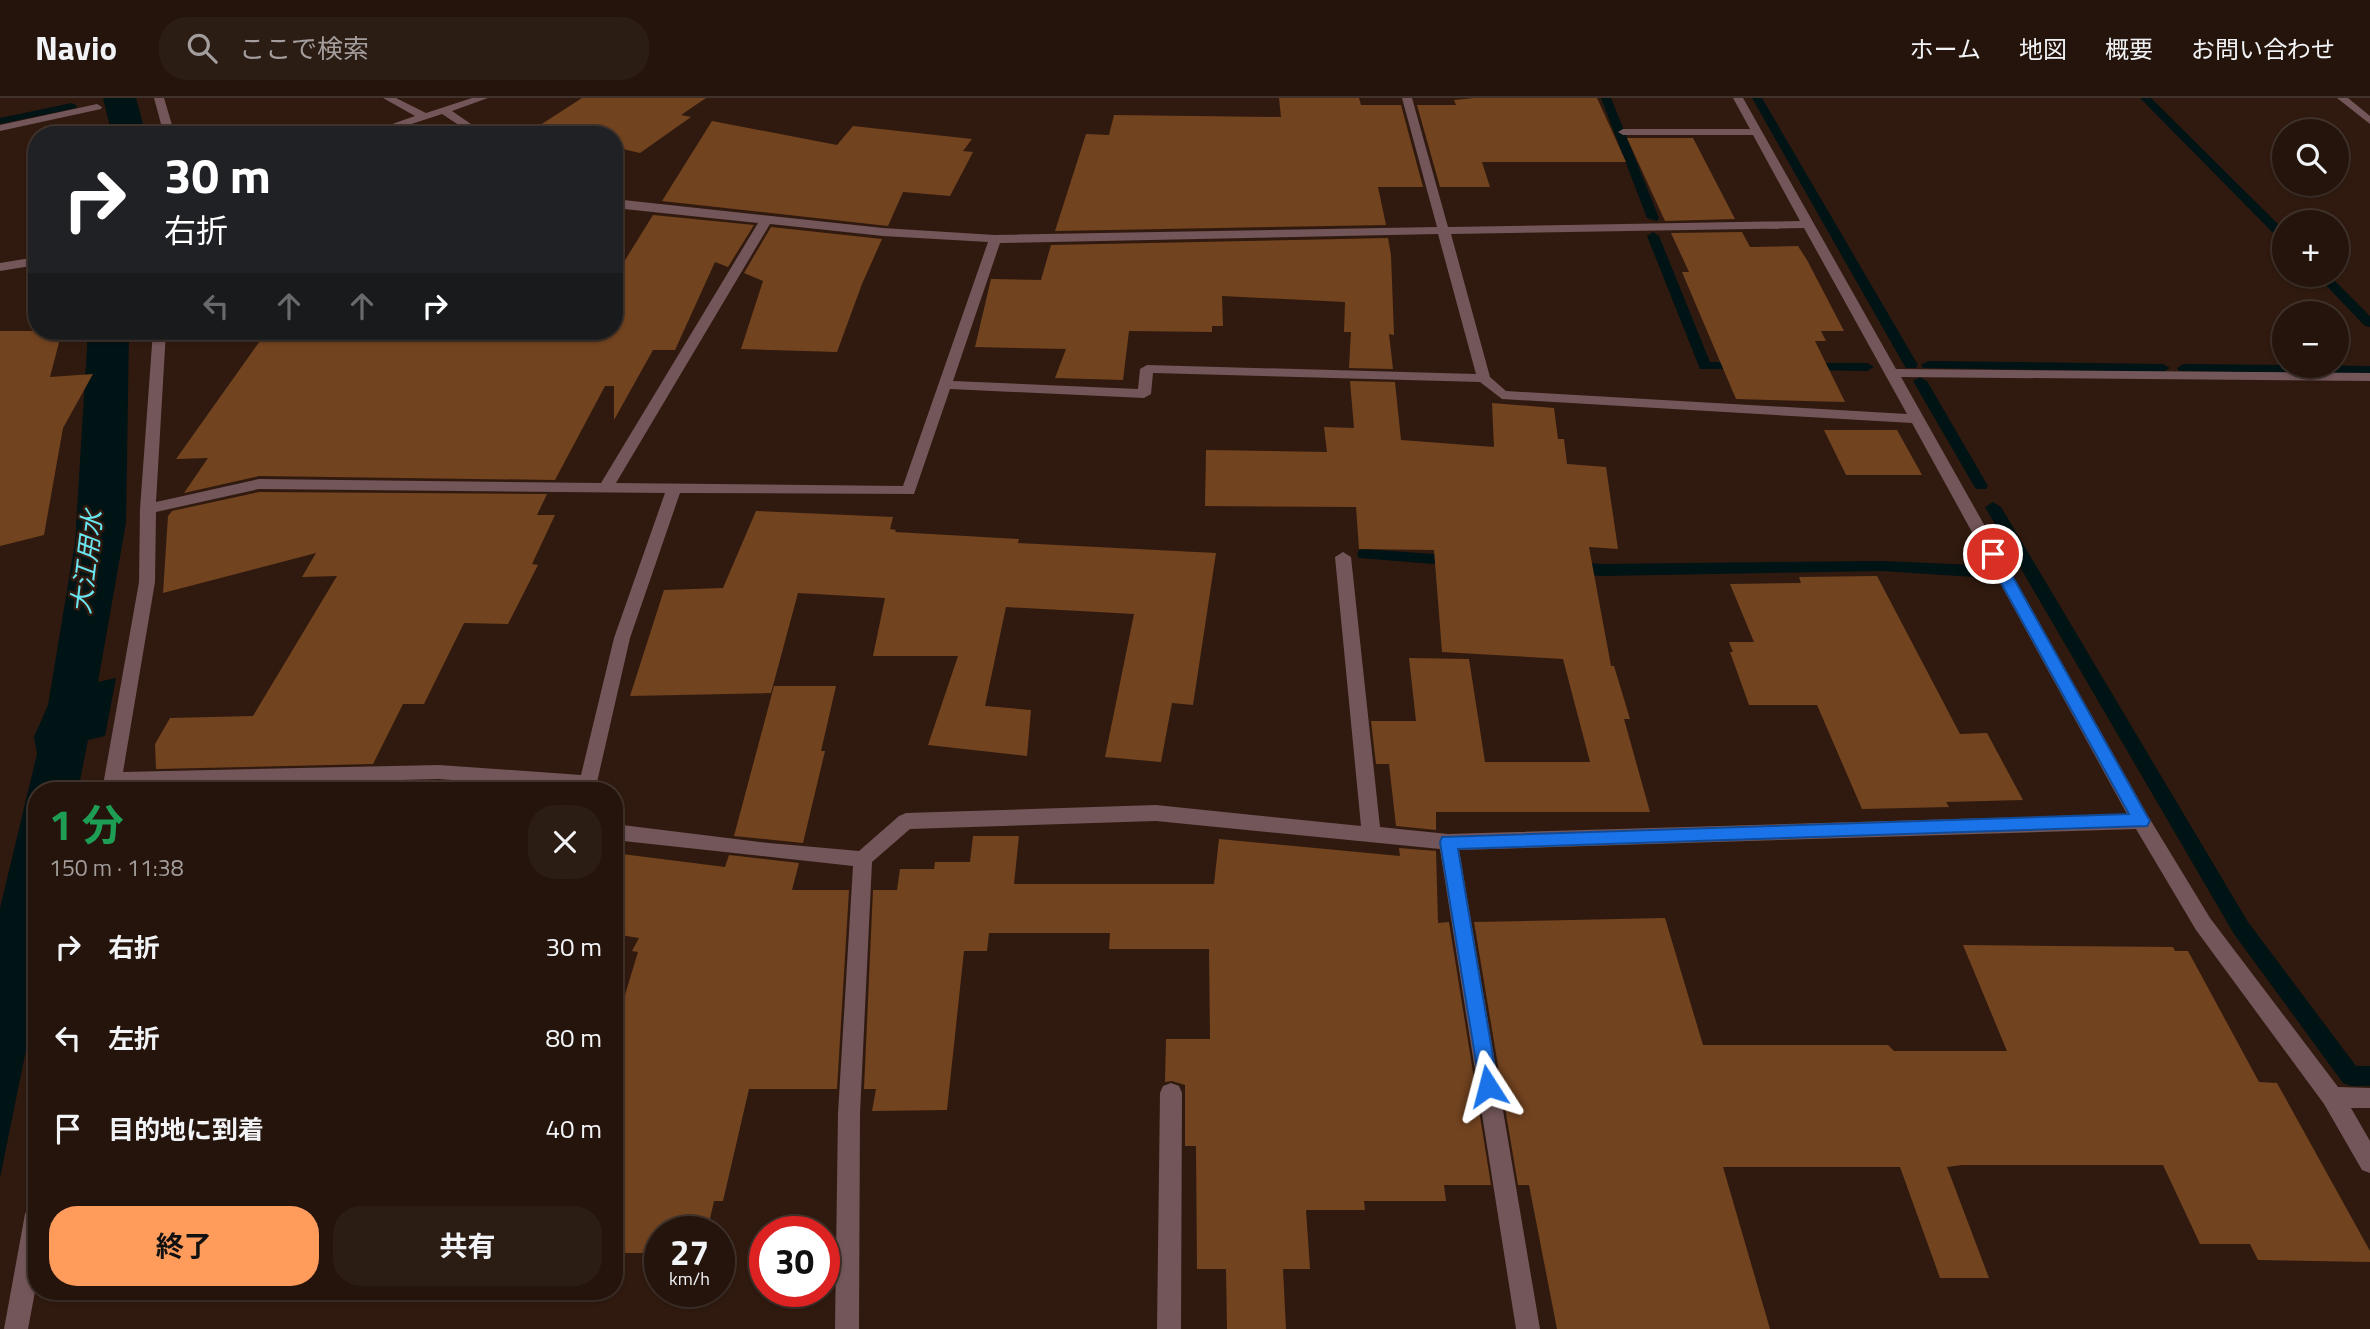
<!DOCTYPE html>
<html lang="ja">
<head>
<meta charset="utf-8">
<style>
  :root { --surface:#24140b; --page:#2c1d14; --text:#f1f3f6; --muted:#a39e9d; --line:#41332c; --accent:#ff9b5b }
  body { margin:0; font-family:"Titillium Web","Noto Sans JP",sans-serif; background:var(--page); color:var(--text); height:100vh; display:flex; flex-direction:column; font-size:26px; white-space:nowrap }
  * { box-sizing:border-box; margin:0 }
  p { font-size:23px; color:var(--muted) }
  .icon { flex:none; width:38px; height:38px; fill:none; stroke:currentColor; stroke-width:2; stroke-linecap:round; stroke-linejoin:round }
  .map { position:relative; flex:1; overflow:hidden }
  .side { position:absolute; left:28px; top:684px; width:595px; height:518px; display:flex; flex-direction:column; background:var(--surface); border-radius:28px; box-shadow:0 2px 5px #0004,0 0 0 2px var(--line) }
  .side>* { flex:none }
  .top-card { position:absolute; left:28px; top:28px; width:595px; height:214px; border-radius:28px; box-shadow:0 2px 5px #0004,0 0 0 2px var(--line); background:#202124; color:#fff; overflow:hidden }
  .tools { position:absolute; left:2272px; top:21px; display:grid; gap:14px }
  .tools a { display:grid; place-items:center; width:77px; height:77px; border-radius:50%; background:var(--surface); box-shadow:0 2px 5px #0004,0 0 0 2px var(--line); font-size:35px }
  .speed { position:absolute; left:644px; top:1118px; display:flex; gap:14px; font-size:35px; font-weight:700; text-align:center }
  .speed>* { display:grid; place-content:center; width:91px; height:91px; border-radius:50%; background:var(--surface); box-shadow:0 2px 5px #0004,0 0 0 2px var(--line); line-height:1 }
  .speed small { font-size:18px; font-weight:400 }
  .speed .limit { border:10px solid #d22; background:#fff; color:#111 }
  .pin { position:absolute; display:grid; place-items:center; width:60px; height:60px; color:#fff; margin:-30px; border:4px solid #fff; border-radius:50%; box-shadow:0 2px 7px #0007 }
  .me { position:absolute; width:77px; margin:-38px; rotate:351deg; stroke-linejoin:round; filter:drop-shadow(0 0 5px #0008) }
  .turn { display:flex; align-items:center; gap:24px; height:147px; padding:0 21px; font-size:32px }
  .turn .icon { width:91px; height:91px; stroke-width:2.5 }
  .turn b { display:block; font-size:49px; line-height:60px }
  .lanes { display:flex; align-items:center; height:66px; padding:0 21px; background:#0003; justify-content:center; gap:35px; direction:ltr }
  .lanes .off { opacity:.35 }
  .round { display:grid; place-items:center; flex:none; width:74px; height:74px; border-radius:28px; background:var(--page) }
  .overview { display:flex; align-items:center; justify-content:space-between; height:119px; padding:0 21px }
  h1 { font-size:42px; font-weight:700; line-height:52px; color:#1e9e55 }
  .button { display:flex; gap:14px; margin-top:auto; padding:14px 21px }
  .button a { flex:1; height:80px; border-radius:28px; background:var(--accent); color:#111; font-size:28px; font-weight:700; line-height:80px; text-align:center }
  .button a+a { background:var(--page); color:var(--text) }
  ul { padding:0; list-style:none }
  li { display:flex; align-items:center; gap:21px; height:91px; padding:0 21px }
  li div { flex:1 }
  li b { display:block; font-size:26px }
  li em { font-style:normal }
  header { display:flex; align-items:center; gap:42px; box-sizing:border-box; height:98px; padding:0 35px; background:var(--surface); border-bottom:2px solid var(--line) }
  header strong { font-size:33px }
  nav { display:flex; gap:38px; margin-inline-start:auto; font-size:24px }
  .search { width:490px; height:63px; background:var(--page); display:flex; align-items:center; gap:18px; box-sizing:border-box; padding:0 24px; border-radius:28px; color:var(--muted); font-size:26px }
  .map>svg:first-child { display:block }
  .water { fill:#001315 }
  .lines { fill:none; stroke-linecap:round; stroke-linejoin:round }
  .stream { fill:#001315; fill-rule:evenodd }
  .building { fill:#72431f }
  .minor { fill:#725659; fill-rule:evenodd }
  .route { fill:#1a73e8; stroke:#114b97; stroke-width:2 }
  .labels { text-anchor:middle; stroke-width:5; stroke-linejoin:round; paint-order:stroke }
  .water-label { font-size:26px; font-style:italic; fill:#69e6f0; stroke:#301a0f }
</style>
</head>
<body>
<header>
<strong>Navio</strong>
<div class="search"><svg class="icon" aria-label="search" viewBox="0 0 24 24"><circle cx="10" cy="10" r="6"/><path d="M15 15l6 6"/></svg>ここで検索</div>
<nav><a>ホーム</a><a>地図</a><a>概要</a><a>お問い合わせ</a></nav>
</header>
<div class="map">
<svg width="2370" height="1231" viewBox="0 0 2370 1231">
  <rect width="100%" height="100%" fill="#301a0f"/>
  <g class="water">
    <path d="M 103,0 L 136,0 L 146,37 L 112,37 Z"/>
    <path d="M 88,233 L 129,233 L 126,425 L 98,584 L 116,580 L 105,638 L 88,642 L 78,693 L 37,693 L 37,898 L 0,1080 L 0,810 L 37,656 L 34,639 L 48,607 L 75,444 Z"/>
  </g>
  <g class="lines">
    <g class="stream">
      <path d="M 1601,0 L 1611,0 L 1659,120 L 1657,123 L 1647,120 Z"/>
      <path d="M 1752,0 L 1762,0 L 1918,267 L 1916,270 L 1906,270 L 1904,267 Z"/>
      <path d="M 2140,0 L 2151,0 L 2284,132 L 2284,143 L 2280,142 Z"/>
      <path d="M 72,5 L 77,8 L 76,10 L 0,26 L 0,20 Z"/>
      <path d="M 1653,134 L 1659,138 L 1710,264 L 1746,264 L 1751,265 L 1751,271 L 1700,271 L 1647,138 Z"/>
      <path d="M 2316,177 L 2329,177 L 2370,218 L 2370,229 L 2365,228 Z"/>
      <path d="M 1928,263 L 2163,266 L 2170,270 L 2163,274 L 1923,270 L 1921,267 Z"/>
      <path d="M 1806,265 L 1867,265 L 1874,269 L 1867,273 L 1801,272 L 1799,269 Z"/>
      <path d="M 2184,266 L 2370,268 L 2370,276 L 2179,273 L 2177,270 Z"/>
      <path d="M 1920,279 L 1927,283 L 1988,388 L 1986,391 L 1976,391 L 1974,388 L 1913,283 Z"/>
      <path d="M 1993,404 L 2001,409 L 2248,824 L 2356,968 L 2370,968 L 2370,988 L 2351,988 L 2343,985 L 2234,836 L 1985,409 Z"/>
      <path d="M 1365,451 L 1459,458 L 1467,463 L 1459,468 L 1359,460 L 1357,456 L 1359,452 Z"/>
      <path d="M 1882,463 L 1974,467 L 1982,473 L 1974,479 L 1882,473 L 1603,478 L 1571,476 L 1563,470 L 1571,464 L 1603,466 Z"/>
    </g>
  </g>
  <g class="building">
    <path d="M 582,0 L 706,0 L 681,17 L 691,19 L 640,55 L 614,49 L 614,37 L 558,37 L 534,31 Z"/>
    <path d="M 1279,0 L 1359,0 L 1361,7 L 1401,7 L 1423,89 L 1378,89 L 1386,127 L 1055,133 L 1086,36 L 1109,37 L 1114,17 L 1281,19 Z"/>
    <path d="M 1474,0 L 1597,0 L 1626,64 L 1482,64 L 1490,89 L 1440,89 L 1417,7 L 1456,7 L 1454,2 Z"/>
    <path d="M 712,23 L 837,47 L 853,28 L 972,41 L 963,53 L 973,54 L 950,98 L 903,94 L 888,128 L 662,103 Z"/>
    <path d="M 1627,40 L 1693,40 L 1735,121 L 1665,123 Z"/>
    <path d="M 653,117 L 754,127 L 728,169 L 715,164 L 675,252 L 653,252 L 614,322 L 614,288 L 605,288 L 555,382 L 259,378 L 184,395 L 208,360 L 176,361 L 267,233 L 614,233 L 614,180 Z"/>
    <path d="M 771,129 L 882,141 L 862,186 L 837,254 L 741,251 L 763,183 L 744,175 Z"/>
    <path d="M 1742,134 L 1750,149 L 1798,148 L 1807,162 L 1844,233 L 1821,233 L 1826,243 L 1815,243 L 1845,304 L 1736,301 L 1682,174 L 1689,174 L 1671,135 Z"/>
    <path d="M 1388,140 L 1391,157 L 1394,237 L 1389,236 L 1393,271 L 1349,270 L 1351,234 L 1344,234 L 1345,204 L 1222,198 L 1223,228 L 1212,228 L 1212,234 L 1129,233 L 1123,282 L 1055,280 L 1066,251 L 975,249 L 991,181 L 1041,182 L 1051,147 Z"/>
    <path d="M 0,233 L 62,233 L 50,279 L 93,276 L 63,330 L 44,437 L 0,448 Z"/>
    <path d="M 1350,283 L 1395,284 L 1401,342 L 1494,349 L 1492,305 L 1554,310 L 1558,341 L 1564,341 L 1567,366 L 1606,369 L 1618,451 L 1589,449 L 1611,568 L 1614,568 L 1630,621 L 1624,621 L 1650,714 L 1436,714 L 1436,732 L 1396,728 L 1389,666 L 1376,666 L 1371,623 L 1416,623 L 1409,560 L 1469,561 L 1485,664 L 1590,664 L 1563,561 L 1442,554 L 1434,452 L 1359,451 L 1356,409 L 1205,408 L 1206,352 L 1327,354 L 1324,329 L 1354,330 Z"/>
    <path d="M 1824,332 L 1897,332 L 1922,377 L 1846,377 Z"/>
    <path d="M 259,394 L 547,396 L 537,417 L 555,417 L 532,466 L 538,467 L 508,526 L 464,525 L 424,606 L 403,606 L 373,666 L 156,671 L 155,646 L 170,620 L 253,618 L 337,478 L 302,479 L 316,455 L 163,495 L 168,418 L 172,413 Z"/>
    <path d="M 756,413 L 893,419 L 890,431 L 896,432 L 895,434 L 1019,441 L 1018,445 L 1216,455 L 1193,607 L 1172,605 L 1161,664 L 1105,659 L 1134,516 L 1006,509 L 985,608 L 1031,612 L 1027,658 L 928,647 L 958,558 L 873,558 L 885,500 L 798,495 L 771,595 L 630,598 L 664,492 L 723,490 Z"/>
    <path d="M 1877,478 L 1960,636 L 1987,635 L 2023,702 L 1946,704 L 1949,709 L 1862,711 L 1817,607 L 1749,607 L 1730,554 L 1733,554 L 1729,544 L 1754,544 L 1730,486 L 1801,485 L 1799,479 Z"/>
    <path d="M 774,588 L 836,588 L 821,653 L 825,653 L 803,745 L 734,738 Z"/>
    <path d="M 363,686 L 359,693 L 156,693 L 156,691 Z"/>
    <path d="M 973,738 L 1019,738 L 1014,786 L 1214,786 L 1219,741 L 1400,758 L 1399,750 L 1436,753 L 1438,825 L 1449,824 L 1491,1087 L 1444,1087 L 1446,1103 L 1364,1103 L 1365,1112 L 1306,1112 L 1310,1171 L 1283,1171 L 1286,1231 L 1227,1231 L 1226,1171 L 1197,1171 L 1196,1048 L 1185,1048 L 1185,987 L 1172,983 L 1165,984 L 1166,941 L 1210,941 L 1209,851 L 1109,851 L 1110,835 L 989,835 L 987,853 L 964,853 L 947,1012 L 872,1013 L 876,991 L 864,991 L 873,792 L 897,792 L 900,771 L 934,771 L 935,764 L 970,764 Z"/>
    <path d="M 614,755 L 725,769 L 729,757 L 799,765 L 792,792 L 849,792 L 837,991 L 749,991 L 723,1103 L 714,1103 L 707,1134 L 660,1134 L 660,1155 L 614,1155 L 614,933 L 638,854 L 632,853 L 639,840 L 614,836 Z"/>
    <path d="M 1665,820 L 1703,947 L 1888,947 L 1894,953 L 2007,953 L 1963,847 L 2173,849 L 2175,853 L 2188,853 L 2259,984 L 2277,985 L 2370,1153 L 2370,1164 L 2258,1162 L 2250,1146 L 2200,1146 L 2163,1067 L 1962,1067 L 1947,1069 L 1989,1180 L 1940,1180 L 1900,1069 L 1723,1069 L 1770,1231 L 1557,1231 L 1529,1087 L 1518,1087 L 1474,824 Z"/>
  </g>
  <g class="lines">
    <g class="minor">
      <path d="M 154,0 L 164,0 L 175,37 L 164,37 Z"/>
      <path d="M 383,0 L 396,0 L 426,15 L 472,0 L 488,0 L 452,13 L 487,37 L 474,37 L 442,16 L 378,37 L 361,37 L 415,18 Z"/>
      <path d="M 1402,0 L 1412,0 L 1448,129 L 1800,123 L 1753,37 L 1623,37 L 1618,34 L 1623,31 L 1750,31 L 1733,0 L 1743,0 L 1896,271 L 2370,275 L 2370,283 L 1901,279 L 2148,718 L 2210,820 L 2338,989 L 2370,990 L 2370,1010 L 2351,1010 L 2370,1043 L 2370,1075 L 2362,1072 L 2324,1006 L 2196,832 L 2136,731 L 1459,752 L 1540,1231 L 1516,1231 L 1440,751 L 1156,723 L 910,731 L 872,764 L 860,1015 L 859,1231 L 835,1231 L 838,1015 L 853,768 L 614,742 L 614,726 L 769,745 L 859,753 L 899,718 L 906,715 L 1156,707 L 1361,728 L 1335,459 L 1343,454 L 1351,459 L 1380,729 L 1448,736 L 2127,716 L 1912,325 L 1502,301 L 1480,284 L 1153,275 L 1151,296 L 1144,300 L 950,291 L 914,396 L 680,395 L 630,540 L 595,693 L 439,681 L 121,689 L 120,693 L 102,693 L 139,484 L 140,411 L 153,233 L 166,233 L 156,404 L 259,381 L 601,385 L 758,125 L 624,111 L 614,108 L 614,101 L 883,130 L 995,137 L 1437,129 ZM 770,126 L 883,138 L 988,144 L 903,388 L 616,385 ZM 1804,130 L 1907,316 L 1506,293 L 1490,279 L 1451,136 ZM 1438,136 L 1476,276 L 1147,267 L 1140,271 L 1138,291 L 953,283 L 1000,145 ZM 259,391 L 665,395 L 614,540 L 581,677 L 439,667 L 123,674 L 155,484 L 156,414 Z"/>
      <path d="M 2337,0 L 2348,0 L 2370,18 L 2370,26 Z"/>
      <path d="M 97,6 L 102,9 L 101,11 L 0,33 L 0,27 Z"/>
      <path d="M 37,159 L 37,167 L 0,173 L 0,165 Z"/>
      <path d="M 1171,985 L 1179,988 L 1182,995 L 1181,1231 L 1157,1231 L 1160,995 L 1163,988 Z"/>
      <path d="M 37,1105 L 37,1183 L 28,1231 L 4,1231 L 25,1116 L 29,1108 Z"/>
    </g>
  </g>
  <path class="route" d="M 1993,451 L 2000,456 L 2147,718 L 2150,723 L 2147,728 L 1458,751 L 1498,988 L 1495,994 L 1488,997 L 1481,994 L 1440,744 L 1442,739 L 2129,716 L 1985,456 Z"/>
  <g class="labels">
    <g class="water-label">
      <text transform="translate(87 464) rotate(-83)" y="9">大江用水</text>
    </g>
  </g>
</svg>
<div class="tools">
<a><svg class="icon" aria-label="search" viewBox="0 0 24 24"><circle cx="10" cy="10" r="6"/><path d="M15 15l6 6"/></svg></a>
<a>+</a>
<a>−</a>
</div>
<div class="speed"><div>27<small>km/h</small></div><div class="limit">30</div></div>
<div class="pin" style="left:1993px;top:456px;background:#d93025"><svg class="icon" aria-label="arrive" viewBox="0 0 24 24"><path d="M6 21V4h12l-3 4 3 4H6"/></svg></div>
<svg class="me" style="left:1488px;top:988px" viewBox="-20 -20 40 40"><path d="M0-17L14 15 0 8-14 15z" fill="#1a73e8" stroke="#fff" stroke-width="4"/></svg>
<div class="top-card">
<div class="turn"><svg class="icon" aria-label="right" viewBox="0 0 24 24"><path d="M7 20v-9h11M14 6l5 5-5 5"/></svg><div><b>30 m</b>右折</div></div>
<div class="lanes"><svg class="icon off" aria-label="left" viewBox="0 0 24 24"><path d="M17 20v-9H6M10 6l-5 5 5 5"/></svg><svg class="icon off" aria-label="ahead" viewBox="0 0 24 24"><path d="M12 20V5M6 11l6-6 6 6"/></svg><svg class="icon off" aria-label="ahead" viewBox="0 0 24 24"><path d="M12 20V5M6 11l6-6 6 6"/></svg><svg class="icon" aria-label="right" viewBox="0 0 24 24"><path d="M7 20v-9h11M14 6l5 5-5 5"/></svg></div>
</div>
<section class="side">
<div class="overview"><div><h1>1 分</h1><p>150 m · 11:38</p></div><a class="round"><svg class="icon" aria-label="close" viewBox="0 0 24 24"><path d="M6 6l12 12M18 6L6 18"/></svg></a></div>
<ul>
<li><svg class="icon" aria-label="right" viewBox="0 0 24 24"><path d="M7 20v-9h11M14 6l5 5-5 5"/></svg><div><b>右折</b></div><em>30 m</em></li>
<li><svg class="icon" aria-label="left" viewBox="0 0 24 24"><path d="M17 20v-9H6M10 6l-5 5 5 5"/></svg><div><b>左折</b></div><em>80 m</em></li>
<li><svg class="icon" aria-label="arrive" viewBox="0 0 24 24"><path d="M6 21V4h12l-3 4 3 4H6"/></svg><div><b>目的地に到着</b></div><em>40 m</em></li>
</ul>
<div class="button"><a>終了</a><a>共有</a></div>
</section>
</div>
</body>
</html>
